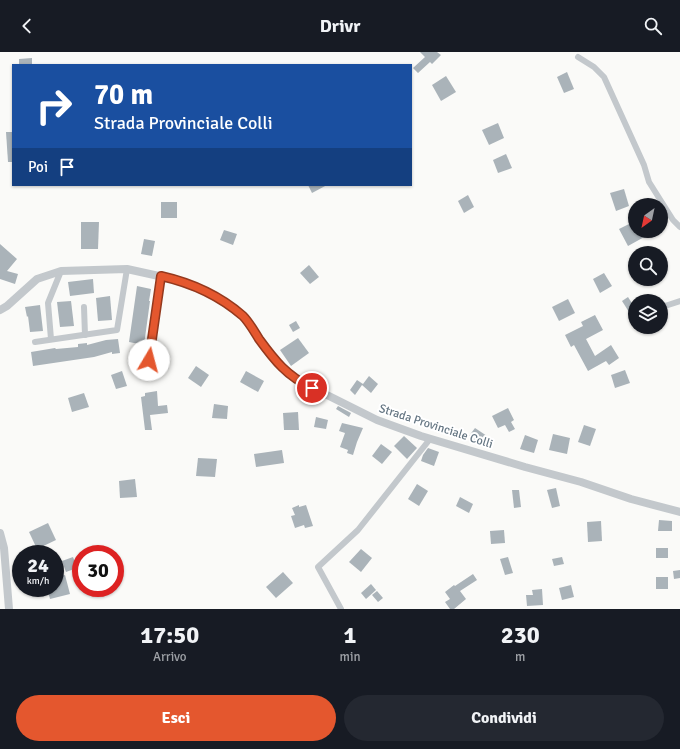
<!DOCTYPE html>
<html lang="it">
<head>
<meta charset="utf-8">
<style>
  :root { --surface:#171b24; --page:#242831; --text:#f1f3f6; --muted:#9ea1a6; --accent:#e4572e }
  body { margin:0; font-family:Signika,sans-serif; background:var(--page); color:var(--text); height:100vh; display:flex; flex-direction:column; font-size:15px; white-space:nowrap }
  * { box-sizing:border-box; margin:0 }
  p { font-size:13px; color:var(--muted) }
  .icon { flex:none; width:22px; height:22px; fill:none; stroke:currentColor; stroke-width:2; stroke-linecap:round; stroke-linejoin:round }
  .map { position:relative; height:557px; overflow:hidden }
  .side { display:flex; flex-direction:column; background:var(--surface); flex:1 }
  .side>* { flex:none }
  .top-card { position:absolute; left:12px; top:12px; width:400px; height:122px; border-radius:0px; box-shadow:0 1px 3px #0004; background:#1a4fa0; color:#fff; overflow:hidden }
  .needle { width:26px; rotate:213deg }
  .tools { position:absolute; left:628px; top:146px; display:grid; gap:8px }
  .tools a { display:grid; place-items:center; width:40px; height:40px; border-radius:50%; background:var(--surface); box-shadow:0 1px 3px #0004; font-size:20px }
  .speed { position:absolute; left:12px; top:493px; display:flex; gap:8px; font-size:20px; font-weight:700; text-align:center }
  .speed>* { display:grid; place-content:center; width:52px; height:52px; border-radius:50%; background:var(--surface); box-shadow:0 1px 3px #0004; line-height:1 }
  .speed small { font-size:10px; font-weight:400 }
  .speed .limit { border:6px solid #d22; background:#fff; color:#111 }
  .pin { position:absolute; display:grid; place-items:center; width:34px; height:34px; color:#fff; margin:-17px; border:2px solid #fff; border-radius:50%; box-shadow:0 1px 4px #0007 }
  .me { position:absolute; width:44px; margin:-22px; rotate:8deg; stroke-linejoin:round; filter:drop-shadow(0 0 3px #0008) }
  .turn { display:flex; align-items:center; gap:14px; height:84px; padding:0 16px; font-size:18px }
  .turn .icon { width:52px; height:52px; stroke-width:2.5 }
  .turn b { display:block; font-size:28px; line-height:34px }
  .then { display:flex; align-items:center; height:38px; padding:0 16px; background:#0003; gap:8px; font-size:15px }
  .eta { display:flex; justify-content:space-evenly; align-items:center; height:68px; text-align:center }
  .eta b { font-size:24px; font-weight:700; line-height:28px }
  .button { display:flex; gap:8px; margin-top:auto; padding:8px 16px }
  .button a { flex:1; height:46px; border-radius:24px; background:var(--accent); color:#fff; font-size:16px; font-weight:700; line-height:46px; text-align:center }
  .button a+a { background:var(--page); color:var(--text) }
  header { display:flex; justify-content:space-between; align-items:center; height:52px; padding:0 16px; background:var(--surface); font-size:18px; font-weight:700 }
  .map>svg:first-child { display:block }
  .building { fill:#aab3b9 }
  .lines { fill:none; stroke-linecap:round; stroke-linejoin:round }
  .minor { stroke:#c3c8cc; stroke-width:6 }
  .tertiary { stroke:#c3c8cc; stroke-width:8 }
  .route-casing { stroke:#94391e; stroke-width:10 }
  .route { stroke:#e4572e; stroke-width:7 }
  .labels { text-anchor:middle; stroke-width:4; stroke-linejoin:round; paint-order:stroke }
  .street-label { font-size:12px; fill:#657683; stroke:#fff }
</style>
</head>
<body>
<header><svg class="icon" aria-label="back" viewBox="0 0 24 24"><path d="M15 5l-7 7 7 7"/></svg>Drivr<svg class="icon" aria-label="search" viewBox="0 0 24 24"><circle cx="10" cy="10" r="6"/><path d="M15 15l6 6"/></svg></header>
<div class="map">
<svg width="680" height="557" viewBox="0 0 680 557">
  <rect width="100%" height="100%" fill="#fafaf8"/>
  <g class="building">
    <path d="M 420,0 L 437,0 L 441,3 L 432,12 L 430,10 L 418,21 L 413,16 L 425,5 Z"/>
    <path d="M 32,6 L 32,13 L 19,13 L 19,7 Z"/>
    <path d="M 567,20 L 574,37 L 564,41 L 557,25 Z"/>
    <path d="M 446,24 L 456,40 L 441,49 L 432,33 Z"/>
    <path d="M 498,71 L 504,86 L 489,93 L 482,78 Z"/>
    <path d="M 6,80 L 13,80 L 13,110 L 8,110 Z"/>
    <path d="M 506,102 L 512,116 L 498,121 L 493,108 Z"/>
    <path d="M 308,133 L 327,133 L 312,141 Z"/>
    <path d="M 624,137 L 629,154 L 616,159 L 610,141 Z"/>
    <path d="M 468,143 L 474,155 L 464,161 L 458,149 Z"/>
    <rect x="161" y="150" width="16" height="16"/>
    <path d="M 635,169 L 635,179 L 643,179 L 646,184 L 628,194 L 619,177 Z"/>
    <path d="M 81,170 L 99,170 L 98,197 L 81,197 Z"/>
    <path d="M 224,178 L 237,182 L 233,193 L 220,188 Z"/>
    <path d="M 144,187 L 155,189 L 152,204 L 141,202 Z"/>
    <path d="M 0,192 L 17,207 L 7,219 L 18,222 L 15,232 L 0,227 Z"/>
    <path d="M 309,213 L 319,225 L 310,232 L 300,221 Z"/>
    <path d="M 604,221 L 612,234 L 600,241 L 593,227 Z"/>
    <path d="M 93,227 L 94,241 L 70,244 L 68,230 Z"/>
    <path d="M 137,234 L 151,237 L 149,249 L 150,249 L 144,293 L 129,290 Z"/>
    <path d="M 110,244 L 112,268 L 98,269 L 96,246 Z"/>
    <path d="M 628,245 L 635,256 L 629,260 L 622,249 Z"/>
    <path d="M 568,247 L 575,261 L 559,269 L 552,255 Z"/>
    <path d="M 71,249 L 74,274 L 60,275 L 57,250 Z"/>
    <path d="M 40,253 L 43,279 L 30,280 L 28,264 L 27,265 L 25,255 Z"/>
    <path d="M 595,263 L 603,278 L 586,287 L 595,304 L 611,293 L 619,306 L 609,313 L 606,309 L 588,319 L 574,293 L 571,295 L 565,283 L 583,274 L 581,270 Z"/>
    <path d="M 296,269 L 300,276 L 293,280 L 289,273 Z"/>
    <path d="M 298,286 L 309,301 L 291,314 L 280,298 Z"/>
    <path d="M 118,287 L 120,301 L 112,302 L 112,300 L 94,305 L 33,314 L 31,300 L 55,296 L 56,297 L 78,295 L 78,292 L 87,291 L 87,293 L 106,288 Z"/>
    <path d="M 196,314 L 209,323 L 201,335 L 188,326 Z"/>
    <path d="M 625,318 L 630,331 L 615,336 L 611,323 Z"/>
    <path d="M 122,319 L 127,334 L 116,337 L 111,323 Z"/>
    <path d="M 246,319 L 264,329 L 258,340 L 240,330 Z"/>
    <path d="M 369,324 L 378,332 L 371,341 L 362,333 L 355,343 L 350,338 L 357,328 L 363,332 Z"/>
    <path d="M 157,339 L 158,354 L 167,353 L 168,361 L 150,363 L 152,378 L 145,378 L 141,345 L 145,344 L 145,341 Z"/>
    <path d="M 84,341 L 89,355 L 72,360 L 68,346 Z"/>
    <path d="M 214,352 L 228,354 L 227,367 L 212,366 Z"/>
    <path d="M 338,354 L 351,361 L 349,365 L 336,357 Z"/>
    <path d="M 508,356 L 514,368 L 511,370 L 515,377 L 509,380 L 505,373 L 498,376 L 492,364 Z"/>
    <path d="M 298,360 L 299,378 L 284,378 L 283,361 Z"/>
    <path d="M 316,365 L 328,368 L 326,377 L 314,375 Z"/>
    <path d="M 342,371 L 363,376 L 357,390 L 353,403 L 347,401 L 348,398 L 340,395 L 345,381 L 339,379 Z"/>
    <path d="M 584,373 L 596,377 L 590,394 L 578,390 Z"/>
    <path d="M 475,376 L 487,384 L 480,393 L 469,384 Z"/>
    <path d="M 553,382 L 570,386 L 567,402 L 549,398 Z"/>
    <path d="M 525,383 L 538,388 L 534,401 L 520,397 Z"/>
    <path d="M 404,384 L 417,396 L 407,407 L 394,394 Z"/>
    <path d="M 381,392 L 392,400 L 382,412 L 372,404 Z"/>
    <path d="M 428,396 L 439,400 L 434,414 L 421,409 L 423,403 Z"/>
    <path d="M 282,398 L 284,411 L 256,415 L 254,402 Z"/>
    <path d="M 198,406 L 217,407 L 215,425 L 196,424 Z"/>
    <path d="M 135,427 L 137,445 L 120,446 L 119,429 Z"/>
    <path d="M 417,432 L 428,439 L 419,454 L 408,447 Z"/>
    <path d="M 556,436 L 560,454 L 552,456 L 547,438 Z"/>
    <path d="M 512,438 L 519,438 L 521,455 L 514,456 Z"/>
    <path d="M 460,445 L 473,452 L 469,461 L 456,454 Z"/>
    <path d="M 299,453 L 299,455 L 306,453 L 313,474 L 305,476 L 304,473 L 295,476 L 291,464 L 295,463 L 292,456 Z"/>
    <path d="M 659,468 L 672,469 L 672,479 L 658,479 Z"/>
    <path d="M 601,469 L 602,489 L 588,490 L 587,470 Z"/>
    <path d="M 48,471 L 56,488 L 37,497 L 29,480 Z"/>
    <path d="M 504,478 L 505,491 L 491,492 L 490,479 Z"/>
    <rect x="656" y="496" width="12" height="10"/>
    <path d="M 361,497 L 372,506 L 361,520 L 349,510 Z"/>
    <path d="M 73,505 L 77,516 L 66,520 L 62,509 Z"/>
    <path d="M 508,505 L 513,521 L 505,523 L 500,507 Z"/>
    <path d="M 562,505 L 564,512 L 554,514 L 552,507 Z"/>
    <path d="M 680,518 L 680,526 L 674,527 L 673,519 Z"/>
    <path d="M 283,520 L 293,531 L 276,546 L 266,535 Z"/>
    <path d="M 473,522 L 477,528 L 460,539 L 466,547 L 454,557 L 450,557 L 445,550 L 450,547 L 445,540 L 454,533 L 455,534 Z"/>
    <path d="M 65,523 L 70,542 L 50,547 L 47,536 L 55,536 L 55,526 Z"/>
    <rect x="656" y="525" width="12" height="12"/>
    <path d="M 371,532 L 376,538 L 366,547 L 361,541 Z"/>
    <path d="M 571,533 L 574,545 L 562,548 L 559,536 Z"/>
    <path d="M 542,537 L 543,553 L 527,554 L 526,543 L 533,543 L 532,538 Z"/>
    <path d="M 377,539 L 383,546 L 378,550 L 372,543 Z"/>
  </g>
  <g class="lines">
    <g class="minor">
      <path d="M 578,5 L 594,15 L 604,25 L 644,113 L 649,130 L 673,168 L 680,175"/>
      <path d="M 661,253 L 665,254 L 680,249"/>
      <path d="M 84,255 L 85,283"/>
      <path d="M 51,287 L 48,251 L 61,219"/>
      <path d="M 35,290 L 117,278 L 127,217"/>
      <path d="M 149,308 L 161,225"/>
      <path d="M 341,557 L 318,515 L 358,478 L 430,387"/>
    </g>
    <g class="tertiary">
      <path d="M 0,258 L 7,254 L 37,227 L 61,219 L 127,217 L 177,228 L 214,243 L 244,265 L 268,300 L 288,322 L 299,329 L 377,368 L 421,384 L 525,415 L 581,430 L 631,447 L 680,460"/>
      <path d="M 0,481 L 4,496 L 9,557"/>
    </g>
  </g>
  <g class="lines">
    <g class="route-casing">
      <path id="route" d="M 149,308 L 161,224 C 192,231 219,243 243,264 C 249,270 254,279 259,287 C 275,309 287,324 312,336"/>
    </g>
    <use href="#route" class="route"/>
  </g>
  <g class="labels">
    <g class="street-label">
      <text transform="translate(436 374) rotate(18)" y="4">Strada Provinciale Colli</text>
    </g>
  </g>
</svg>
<div class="tools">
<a><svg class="needle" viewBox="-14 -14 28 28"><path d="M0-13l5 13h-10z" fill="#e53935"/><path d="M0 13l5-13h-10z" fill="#9ea1a6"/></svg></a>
<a><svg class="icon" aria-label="search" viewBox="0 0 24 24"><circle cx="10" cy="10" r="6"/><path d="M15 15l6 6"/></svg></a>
<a><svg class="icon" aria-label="layers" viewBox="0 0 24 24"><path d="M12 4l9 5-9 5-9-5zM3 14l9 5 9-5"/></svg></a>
</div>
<div class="speed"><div>24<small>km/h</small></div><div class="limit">30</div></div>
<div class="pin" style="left:312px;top:336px;background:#d93025"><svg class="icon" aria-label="arrive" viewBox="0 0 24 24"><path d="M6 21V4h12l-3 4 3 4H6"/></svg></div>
<svg class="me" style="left:149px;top:308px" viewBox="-20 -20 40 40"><circle r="19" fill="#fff"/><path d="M0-13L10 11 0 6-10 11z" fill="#e4572e"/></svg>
<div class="top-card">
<div class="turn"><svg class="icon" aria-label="right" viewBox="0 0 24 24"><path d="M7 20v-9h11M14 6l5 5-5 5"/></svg><div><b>70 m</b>Strada Provinciale Colli</div></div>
<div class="then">Poi<svg class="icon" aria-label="arrive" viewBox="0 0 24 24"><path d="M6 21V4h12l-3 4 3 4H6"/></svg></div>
</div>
</div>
<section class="side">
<div class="eta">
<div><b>17:50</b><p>Arrivo</p></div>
<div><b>1</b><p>min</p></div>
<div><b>230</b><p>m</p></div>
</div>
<div class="button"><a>Esci</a><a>Condividi</a></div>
</section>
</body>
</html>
